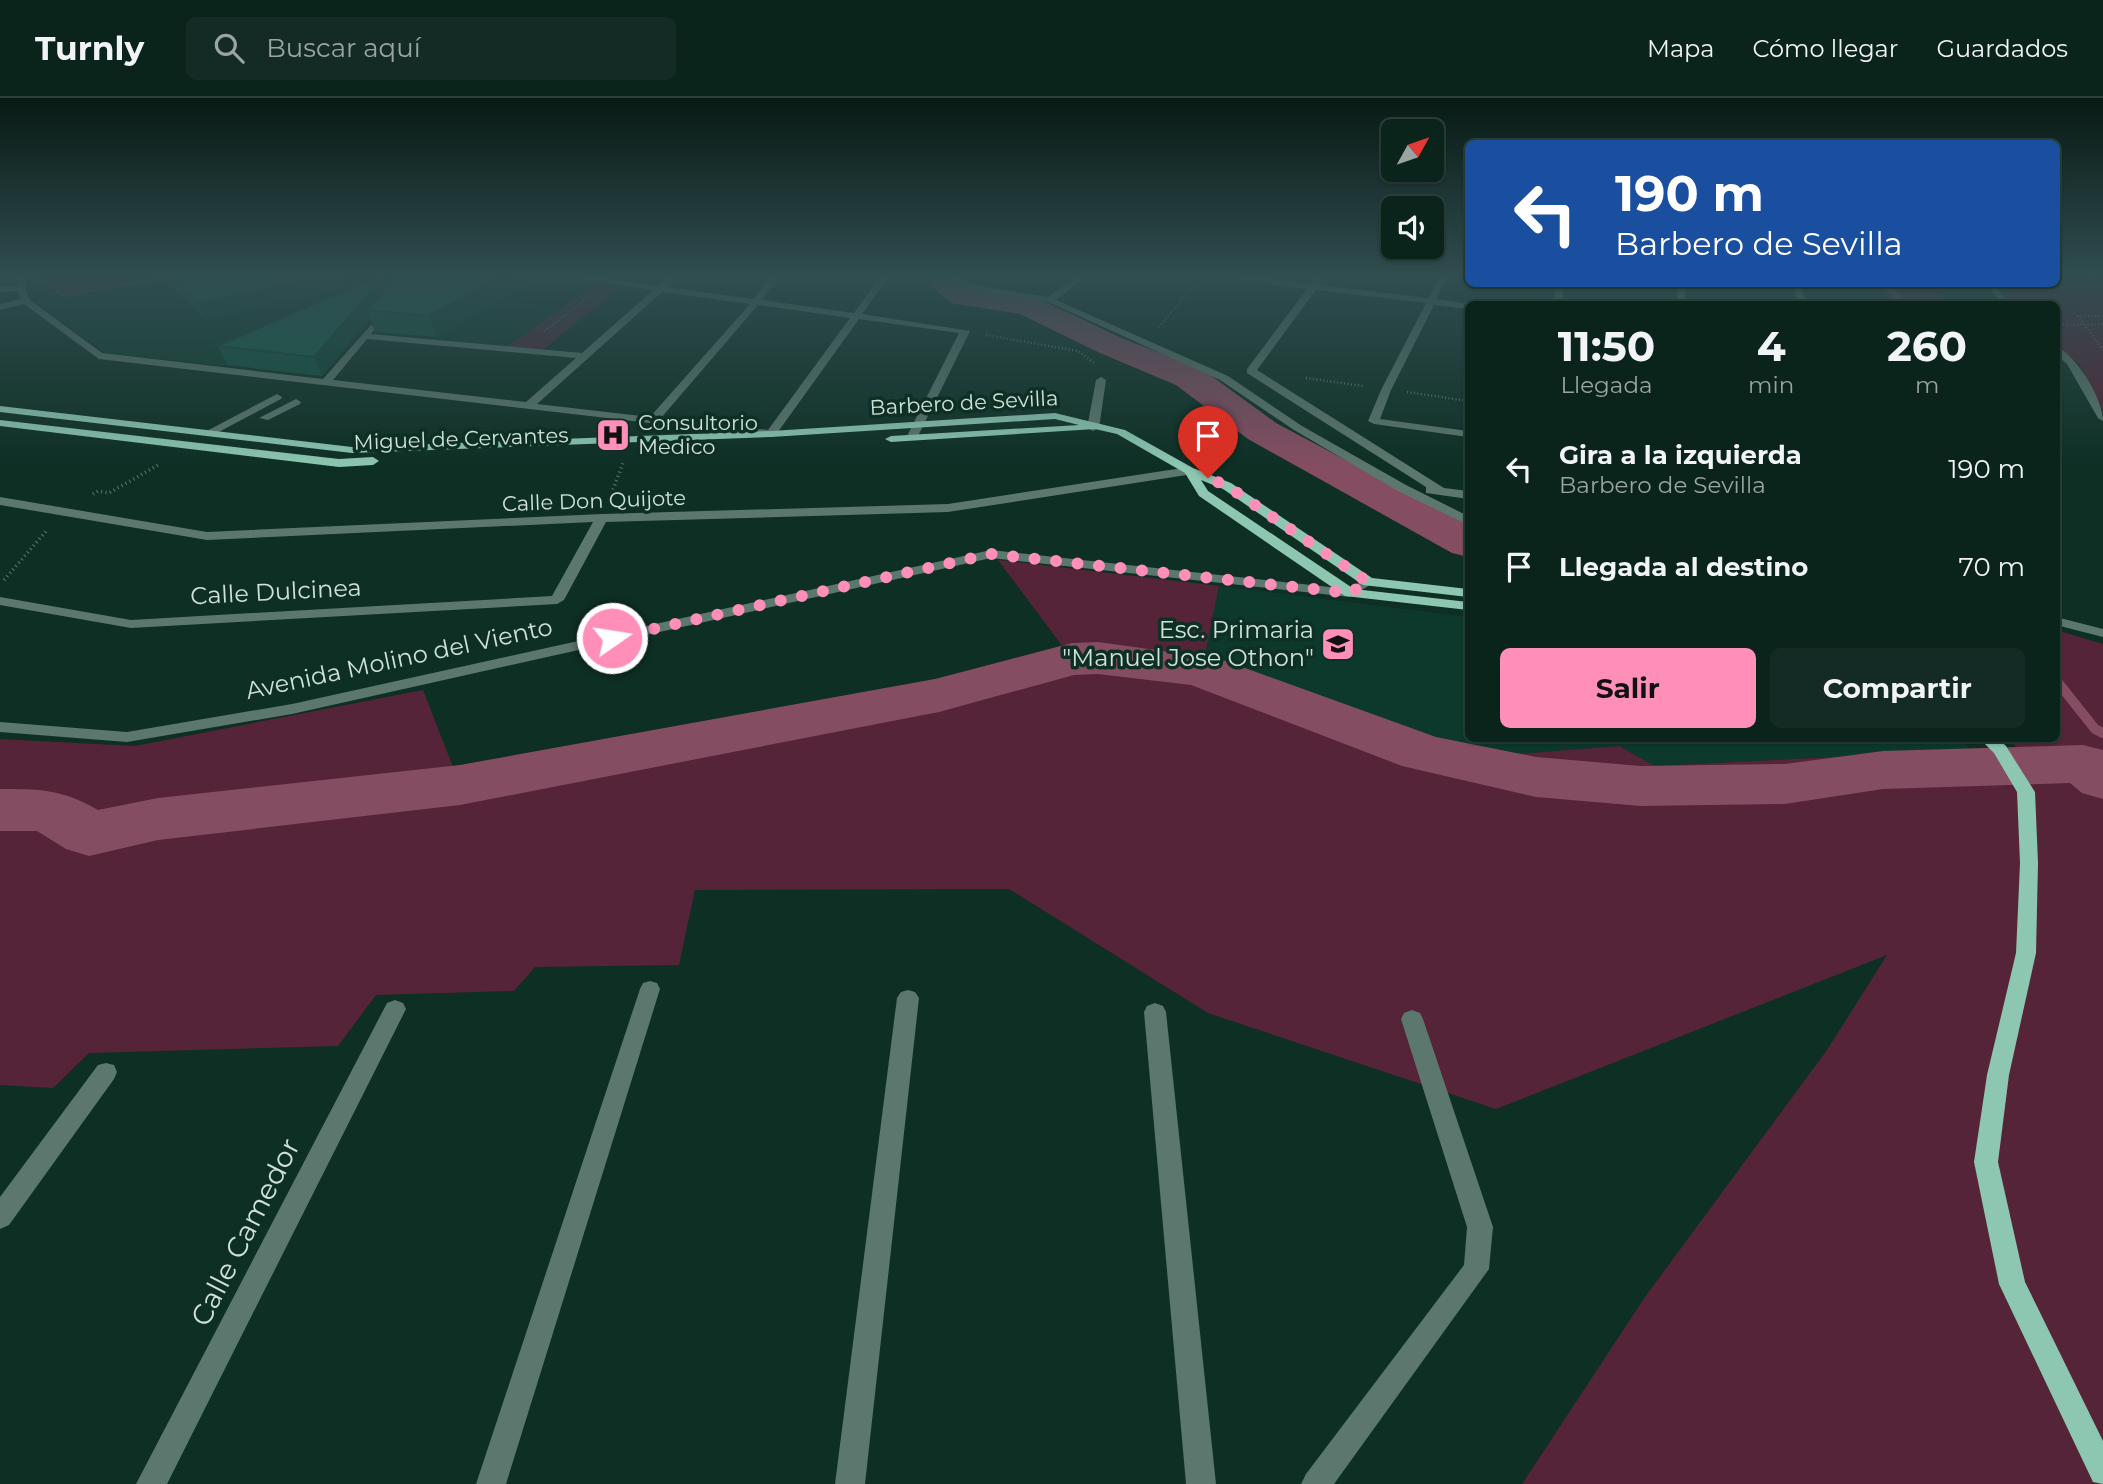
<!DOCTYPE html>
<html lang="es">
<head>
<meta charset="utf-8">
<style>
  :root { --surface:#0a231b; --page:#132b24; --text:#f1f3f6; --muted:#99a4a3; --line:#2a403a; --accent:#ff8eb9 }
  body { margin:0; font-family:Montserrat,sans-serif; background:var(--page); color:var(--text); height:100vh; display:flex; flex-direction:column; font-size:26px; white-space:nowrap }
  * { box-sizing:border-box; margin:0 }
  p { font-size:23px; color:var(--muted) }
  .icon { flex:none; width:38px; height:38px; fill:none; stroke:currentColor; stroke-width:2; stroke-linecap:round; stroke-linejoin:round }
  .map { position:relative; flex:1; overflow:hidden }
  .drawer { position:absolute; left:1465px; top:203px; width:595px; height:441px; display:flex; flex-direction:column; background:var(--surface); border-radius:10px; box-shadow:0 2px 5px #0004,0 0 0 2px var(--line) }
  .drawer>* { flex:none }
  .hud { position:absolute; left:1465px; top:42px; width:595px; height:147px; border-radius:10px; box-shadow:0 2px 5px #0004,0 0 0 2px var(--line); background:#1a4fa0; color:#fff; overflow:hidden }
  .needle { width:46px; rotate:50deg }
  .controls { position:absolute; left:1381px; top:21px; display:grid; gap:14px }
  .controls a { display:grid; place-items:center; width:63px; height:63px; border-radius:10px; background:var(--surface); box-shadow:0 2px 5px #0004,0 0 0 2px var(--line); font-size:35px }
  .pin { position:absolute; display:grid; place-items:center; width:60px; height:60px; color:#fff; margin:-72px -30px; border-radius:50% 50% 50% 0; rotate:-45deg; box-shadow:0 0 7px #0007 }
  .pin .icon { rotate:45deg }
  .me { position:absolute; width:77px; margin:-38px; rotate:77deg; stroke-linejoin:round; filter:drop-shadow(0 0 5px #0008) }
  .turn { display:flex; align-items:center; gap:24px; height:147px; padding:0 35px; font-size:32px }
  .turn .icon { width:91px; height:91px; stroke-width:2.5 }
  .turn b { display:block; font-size:49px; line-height:60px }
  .eta { display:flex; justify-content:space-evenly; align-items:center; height:119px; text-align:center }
  .eta b { font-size:42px; font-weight:700; line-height:49px }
  .cta { display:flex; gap:14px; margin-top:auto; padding:14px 35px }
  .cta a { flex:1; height:80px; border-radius:10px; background:var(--accent); color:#111; font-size:28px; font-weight:700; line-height:80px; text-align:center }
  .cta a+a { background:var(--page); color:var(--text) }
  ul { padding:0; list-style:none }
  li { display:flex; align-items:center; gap:21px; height:98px; padding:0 35px }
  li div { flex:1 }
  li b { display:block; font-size:26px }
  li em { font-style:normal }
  header { display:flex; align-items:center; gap:42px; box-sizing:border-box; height:98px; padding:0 35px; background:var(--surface); border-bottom:2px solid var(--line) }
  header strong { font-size:33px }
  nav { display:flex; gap:38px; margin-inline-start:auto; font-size:24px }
  .search { width:490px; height:63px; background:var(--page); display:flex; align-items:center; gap:18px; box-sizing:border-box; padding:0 24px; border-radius:10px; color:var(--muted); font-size:26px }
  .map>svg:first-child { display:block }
  .built { fill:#0c392c }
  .green { fill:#552438 }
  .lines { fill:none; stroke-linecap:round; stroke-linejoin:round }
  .stream-far1 { stroke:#854d62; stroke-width:6 }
  .stream { stroke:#854d62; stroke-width:10 }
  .river { fill:#854d62; fill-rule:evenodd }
  .path-far1 { stroke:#5e796f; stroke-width:2.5; stroke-dasharray:1 2.5; stroke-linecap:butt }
  .path { stroke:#5e796f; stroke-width:3.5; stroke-dasharray:1 3.5; stroke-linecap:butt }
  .minor { fill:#5c776d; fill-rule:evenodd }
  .major { fill:#8dc7b1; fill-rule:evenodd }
  .wall { fill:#0f513f }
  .shaded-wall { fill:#0d4233 }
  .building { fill:#125e49; stroke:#0d4233; stroke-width:2 }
  .route { stroke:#ff8eb9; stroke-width:12; stroke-dasharray:0 21.6 }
  .labels { text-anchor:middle; stroke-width:7; stroke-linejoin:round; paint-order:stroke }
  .far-street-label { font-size:21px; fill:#cfe1da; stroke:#0e2f24 }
  .far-poi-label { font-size:21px; fill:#cfe1da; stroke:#0e2f24; text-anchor:start }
  .street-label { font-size:24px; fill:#cfe1da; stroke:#0e2f24 }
  .poi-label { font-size:24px; fill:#cfe1da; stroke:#0e2f24; text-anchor:end }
  .near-street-label { font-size:28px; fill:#cfe1da; stroke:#0e2f24 }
</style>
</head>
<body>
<header>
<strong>Turnly</strong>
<div class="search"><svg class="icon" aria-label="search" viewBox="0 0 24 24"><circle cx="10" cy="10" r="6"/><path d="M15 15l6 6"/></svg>Buscar aquí</div>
<nav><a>Mapa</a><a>Cómo llegar</a><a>Guardados</a></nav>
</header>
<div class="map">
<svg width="2103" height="1386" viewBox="0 0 2103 1386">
  <rect width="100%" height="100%" fill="#0e2f24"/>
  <g class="built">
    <path d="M 192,176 L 406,176 L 359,236 L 270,247 L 225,268 L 105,255 L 38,205 Z"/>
    <path d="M 500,203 L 565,209 L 504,251 L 431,243 Z"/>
    <path d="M 1219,488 L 1468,519 L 1468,640 L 1963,640 L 1969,652 L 1655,668 L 1619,648 L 1516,656 L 1372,627 L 1201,572 Z"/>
  </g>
  <g class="green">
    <path d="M 31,176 L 192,176 L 66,199 Z"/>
    <path d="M 2056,176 L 2103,181 L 2103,313 L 2079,266 L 2056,247 L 2056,206 L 2009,206 L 1993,186 L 2056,186 Z"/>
    <path d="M 595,186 L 621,189 L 540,254 L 504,251 Z"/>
    <path d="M 1875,186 L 1923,186 L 1953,206 L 1894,206 Z"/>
    <path d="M 998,462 L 1219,488 L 1202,572 L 1372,627 L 1516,656 L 1619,648 L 1655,668 L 1969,652 L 1984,669 L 2035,667 L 2008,641 L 2056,640 L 2056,532 L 2103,546 L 2103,1386 L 1522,1386 L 1645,1199 L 1827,952 L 1887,857 L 1496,1011 L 1208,915 L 1009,791 L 695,792 L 679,867 L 535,869 L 514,893 L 376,897 L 338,948 L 89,955 L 53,990 L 0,987 L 0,641 L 135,648 L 423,592 L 460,687 L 930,599 L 1072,561 Z"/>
  </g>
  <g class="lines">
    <path class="stream-far1" d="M 1885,186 L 1905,206"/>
    <path class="stream" d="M 2056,582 L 2095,631 L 2103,635"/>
    <g class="river">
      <path d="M 926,176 L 956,176 L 971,190 L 1039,201 L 1124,241 L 1202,271 L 1276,325 L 1468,427 L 1468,459 L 1452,455 L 1248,341 L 1176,287 L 1100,255 L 1020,216 L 951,205 L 933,190 Z"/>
      <path d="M 1098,544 L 1220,561 L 1436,639 L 1536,659 L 1641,668 L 1785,666 L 1883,653 L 2083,647 L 2103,652 L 2103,701 L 2082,695 L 2070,685 L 1883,691 L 1785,706 L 1641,708 L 1536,699 L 1402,668 L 1191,587 L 1098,576 L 1074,577 L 939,614 L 460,707 L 158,742 L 89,758 L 66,751 L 37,733 L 0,733 L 0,691 C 41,691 61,691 98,712 L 158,700 L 460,667 L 935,581 L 1072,545 Z"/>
    </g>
    <g class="path-far1">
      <path d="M 50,196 L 58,194 L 65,198 L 171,178"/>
      <path d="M 2103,218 L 2078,218 L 2103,252"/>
      <path d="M 2056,227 L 2103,226"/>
      <path d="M 1159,229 L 1194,187"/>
      <path d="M 544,233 L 590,199"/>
      <path d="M 986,237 L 1078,253 L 1094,265"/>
      <path d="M 1306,280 L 1363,288"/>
      <path d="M 1407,294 L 1468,303"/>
    </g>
    <g class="path">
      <path d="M 93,396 L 98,393 L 109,395 L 160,366"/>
      <path d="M 610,400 L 624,362"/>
      <path d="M 4,482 L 48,431"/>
    </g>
    <g class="minor">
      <path d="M 18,176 L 26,176 L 25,190 L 30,202 L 102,255 L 323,281 L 371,227 L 376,230 L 371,236 L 582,255 L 653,192 L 550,176 L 572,176 L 658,188 L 671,176 L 680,176 L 667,189 L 754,201 L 773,176 L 781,176 L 762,202 L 854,215 L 882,176 L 887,176 L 889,178 L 862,216 L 970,233 L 916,342 L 906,340 L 959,235 L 859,221 L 775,338 L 771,339 L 99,261 L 24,206 L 0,212 L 0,206 L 21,201 L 18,193 L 0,194 L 0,188 L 17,188 ZM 662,194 L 750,206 L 650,319 L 537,306 ZM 758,207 L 850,220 L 768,332 L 661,320 ZM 367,241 L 576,260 L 526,304 L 333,282 Z"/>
      <path d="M 950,176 L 958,176 L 961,181 L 986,189 L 1048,199 L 1080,176 L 1089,176 L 1056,202 L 1228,278 L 1302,328 L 1406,387 L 1468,418 L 1468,427 L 1398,393 L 1294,332 L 1220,282 L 1048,204 L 985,194 L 955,185 Z"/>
      <path d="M 1202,176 L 1227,176 L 1311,186 L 1319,176 L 1327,176 L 1319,187 L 1428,200 L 1441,176 L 1449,176 L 1436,201 L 1471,206 L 1468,206 L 1468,211 L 1434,207 L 1391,292 L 1380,321 L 1468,333 L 1468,339 L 1374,326 L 1368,323 L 1381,292 L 1426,205 L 1316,192 L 1257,272 L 1444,390 L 1468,393 L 1468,401 L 1426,395 L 1426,389 L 1247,275 L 1247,271 L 1307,191 Z"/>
      <path d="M 1557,186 L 1565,186 L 1561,206 L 1553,206 Z"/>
      <rect x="1677" y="186" width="8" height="20"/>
      <path d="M 1792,186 L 1800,186 L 1807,206 L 1799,206 Z"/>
      <path d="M 1986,186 L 1994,186 L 2010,206 L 2002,206 Z"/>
      <path d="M 2056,248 C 2077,258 2103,301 2103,323 L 2098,320 L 2067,266 L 2056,256 Z"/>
      <path d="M 1101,279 L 1106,282 L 1099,330 L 1093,333 L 1087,330 L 1096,282 Z"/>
      <path d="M 277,296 L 282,299 L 281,301 L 213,337 L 203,335 Z"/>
      <path d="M 296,301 L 301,304 L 300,306 L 268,322 L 259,320 Z"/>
      <path d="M 1189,369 L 1193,370 L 1193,376 L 948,414 L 606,424 L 564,502 L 557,506 L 131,530 L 0,507 L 0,499 L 131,522 L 552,498 L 593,424 L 207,442 L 0,407 L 0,399 L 207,434 L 602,416 L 948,406 Z"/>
      <path d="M 991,452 L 1348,491 L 1368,480 L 1375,484 L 1350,499 L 991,460 L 292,616 L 127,644 L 0,634 L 0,624 L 127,634 L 292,606 Z"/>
      <path d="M 2056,519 L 2103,531 L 2103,539 L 2056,527 Z"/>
      <path d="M 650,883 L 657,885 L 660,891 L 506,1386 L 476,1386 L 640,891 L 643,885 Z"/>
      <path d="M 908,892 L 915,894 L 919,900 L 865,1386 L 835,1386 L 897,900 L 901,894 Z"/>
      <path d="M 395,902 L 403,905 L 406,911 L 167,1386 L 136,1386 L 387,905 Z"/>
      <path d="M 1155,905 L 1163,908 L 1166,914 L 1216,1386 L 1186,1386 L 1144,914 L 1147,908 Z"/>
      <path d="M 1412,912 L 1420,915 L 1423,921 L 1493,1129 L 1489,1171 L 1334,1386 L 1301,1386 L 1306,1376 L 1464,1167 L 1467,1129 L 1401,921 L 1404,915 Z"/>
      <path d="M 106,965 L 114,967 L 117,974 L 114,981 L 9,1127 L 0,1131 L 0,1099 L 98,967 Z"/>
    </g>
    <g class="major">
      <path d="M 0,308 L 352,349 L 771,333 L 1055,315 L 1125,332 L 1193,370 L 1231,385 L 1372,480 L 1468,491 L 1468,499 L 1363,487 L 1223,391 L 1201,382 L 1208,393 L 1354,491 L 1468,504 L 1468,512 L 1345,498 L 1199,398 L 1185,375 L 1117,336 L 1095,331 L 891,344 L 885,341 L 891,338 L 1079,327 L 1055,321 L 771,339 L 352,355 L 0,314 Z"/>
      <path d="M 0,322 L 339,361 L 373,359 L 379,363 L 373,367 L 339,369 L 0,328 Z"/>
      <path d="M 1979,640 L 1997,640 L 2006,648 L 2035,694 L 2038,765 L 2036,855 L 2009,977 L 1998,1064 L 2025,1184 L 2103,1343 L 2103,1386 L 2093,1384 L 1999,1186 L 1974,1064 L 1987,977 L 2016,855 L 2020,765 L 2017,694 L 1994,655 Z"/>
    </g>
  </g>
  <g class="wall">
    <path d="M 165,176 L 344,176 L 346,190 L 206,221 L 170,187 Z"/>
    <path d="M 383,176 L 389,176 L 391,184 L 544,178 L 437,239 L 375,234 L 370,220 L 322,278 L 227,267 L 218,248 Z"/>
  </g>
  <g class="shaded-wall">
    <path d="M 337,176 L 344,176 L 346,190 L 206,221 L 198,205 Z"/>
    <path d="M 386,176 L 389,176 L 394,191 L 367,212 L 370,220 L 322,278 L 314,259 Z"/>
    <path d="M 505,176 L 544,176 L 544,178 L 437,239 L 429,218 Z"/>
  </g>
  <g class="building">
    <path d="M 168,176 L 337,176 L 198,205 Z"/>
    <path d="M 383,176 L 386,176 L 314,259 L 218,248 Z"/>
    <path d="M 398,176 L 505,176 L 429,218 L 367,212 Z"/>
  </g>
  <linearGradient id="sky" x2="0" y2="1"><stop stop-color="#081a14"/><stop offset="0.48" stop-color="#304d50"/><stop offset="1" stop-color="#304d50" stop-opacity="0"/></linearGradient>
  <rect width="2103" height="370" fill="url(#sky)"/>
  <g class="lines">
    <path class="route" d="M 612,540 L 991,456 L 1350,495 L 1368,484 L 1227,388 L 1208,380"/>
  </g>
  <defs>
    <g id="hospital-square" transform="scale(1.75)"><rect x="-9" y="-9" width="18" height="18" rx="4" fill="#ff8eb9" stroke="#0e2f24"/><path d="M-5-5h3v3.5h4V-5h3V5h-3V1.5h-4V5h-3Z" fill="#111"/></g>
    <g id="school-square" transform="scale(1.75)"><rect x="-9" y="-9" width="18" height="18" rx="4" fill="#ff8eb9" stroke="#0e2f24"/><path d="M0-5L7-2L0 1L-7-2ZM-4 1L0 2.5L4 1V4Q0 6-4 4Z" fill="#111"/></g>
  </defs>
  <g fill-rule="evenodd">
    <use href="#hospital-square" x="613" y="337"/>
    <use href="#school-square" x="1338" y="546"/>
  </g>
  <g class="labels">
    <g class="far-street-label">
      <text transform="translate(964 305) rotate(-3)" y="7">Barbero de Sevilla</text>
      <text transform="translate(461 341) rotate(-2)" y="7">Miguel de Cervantes</text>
      <text transform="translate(594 403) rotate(-2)" y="7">Calle Don Quijote</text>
    </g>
    <g class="far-poi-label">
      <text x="638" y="332">Consultorio<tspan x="638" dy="24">Medico</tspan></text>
    </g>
    <g class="street-label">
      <text transform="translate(276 494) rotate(-3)" y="8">Calle Dulcinea</text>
      <text transform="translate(399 561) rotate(-12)" y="8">Avenida Molino del Viento</text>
    </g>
    <g class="poi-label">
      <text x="1314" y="540">Esc. Primaria<tspan x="1314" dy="28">"Manuel Jose Othon"</tspan></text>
    </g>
    <g class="near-street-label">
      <text transform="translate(245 1134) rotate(-63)" y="10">Calle Camedor</text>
    </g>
  </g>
</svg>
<div class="controls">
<a><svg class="needle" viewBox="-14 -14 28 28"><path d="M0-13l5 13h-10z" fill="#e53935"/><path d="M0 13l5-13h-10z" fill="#99a4a3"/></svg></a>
<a><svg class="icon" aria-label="sound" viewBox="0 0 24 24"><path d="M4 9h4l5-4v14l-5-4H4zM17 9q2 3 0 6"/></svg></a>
</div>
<div class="pin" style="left:1208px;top:380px;background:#d93025"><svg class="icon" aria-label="arrive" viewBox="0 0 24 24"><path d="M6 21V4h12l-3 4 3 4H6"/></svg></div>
<svg class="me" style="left:612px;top:540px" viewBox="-20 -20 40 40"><circle r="17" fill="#ff8eb9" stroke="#fff" stroke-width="3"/><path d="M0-11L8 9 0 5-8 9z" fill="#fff"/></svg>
<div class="hud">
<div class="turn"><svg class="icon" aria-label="left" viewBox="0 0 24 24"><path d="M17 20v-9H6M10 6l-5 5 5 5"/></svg><div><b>190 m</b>Barbero de Sevilla</div></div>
</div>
<section class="drawer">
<div class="eta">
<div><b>11:50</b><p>Llegada</p></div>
<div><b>4</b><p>min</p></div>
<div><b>260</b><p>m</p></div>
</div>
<ul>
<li><svg class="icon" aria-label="left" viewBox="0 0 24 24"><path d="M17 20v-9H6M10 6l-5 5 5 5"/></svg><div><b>Gira a la izquierda</b><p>Barbero de Sevilla</p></div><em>190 m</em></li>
<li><svg class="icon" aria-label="arrive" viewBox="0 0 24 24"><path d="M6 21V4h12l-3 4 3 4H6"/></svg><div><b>Llegada al destino</b></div><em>70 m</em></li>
</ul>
<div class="cta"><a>Salir</a><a>Compartir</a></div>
</section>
</div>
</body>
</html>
